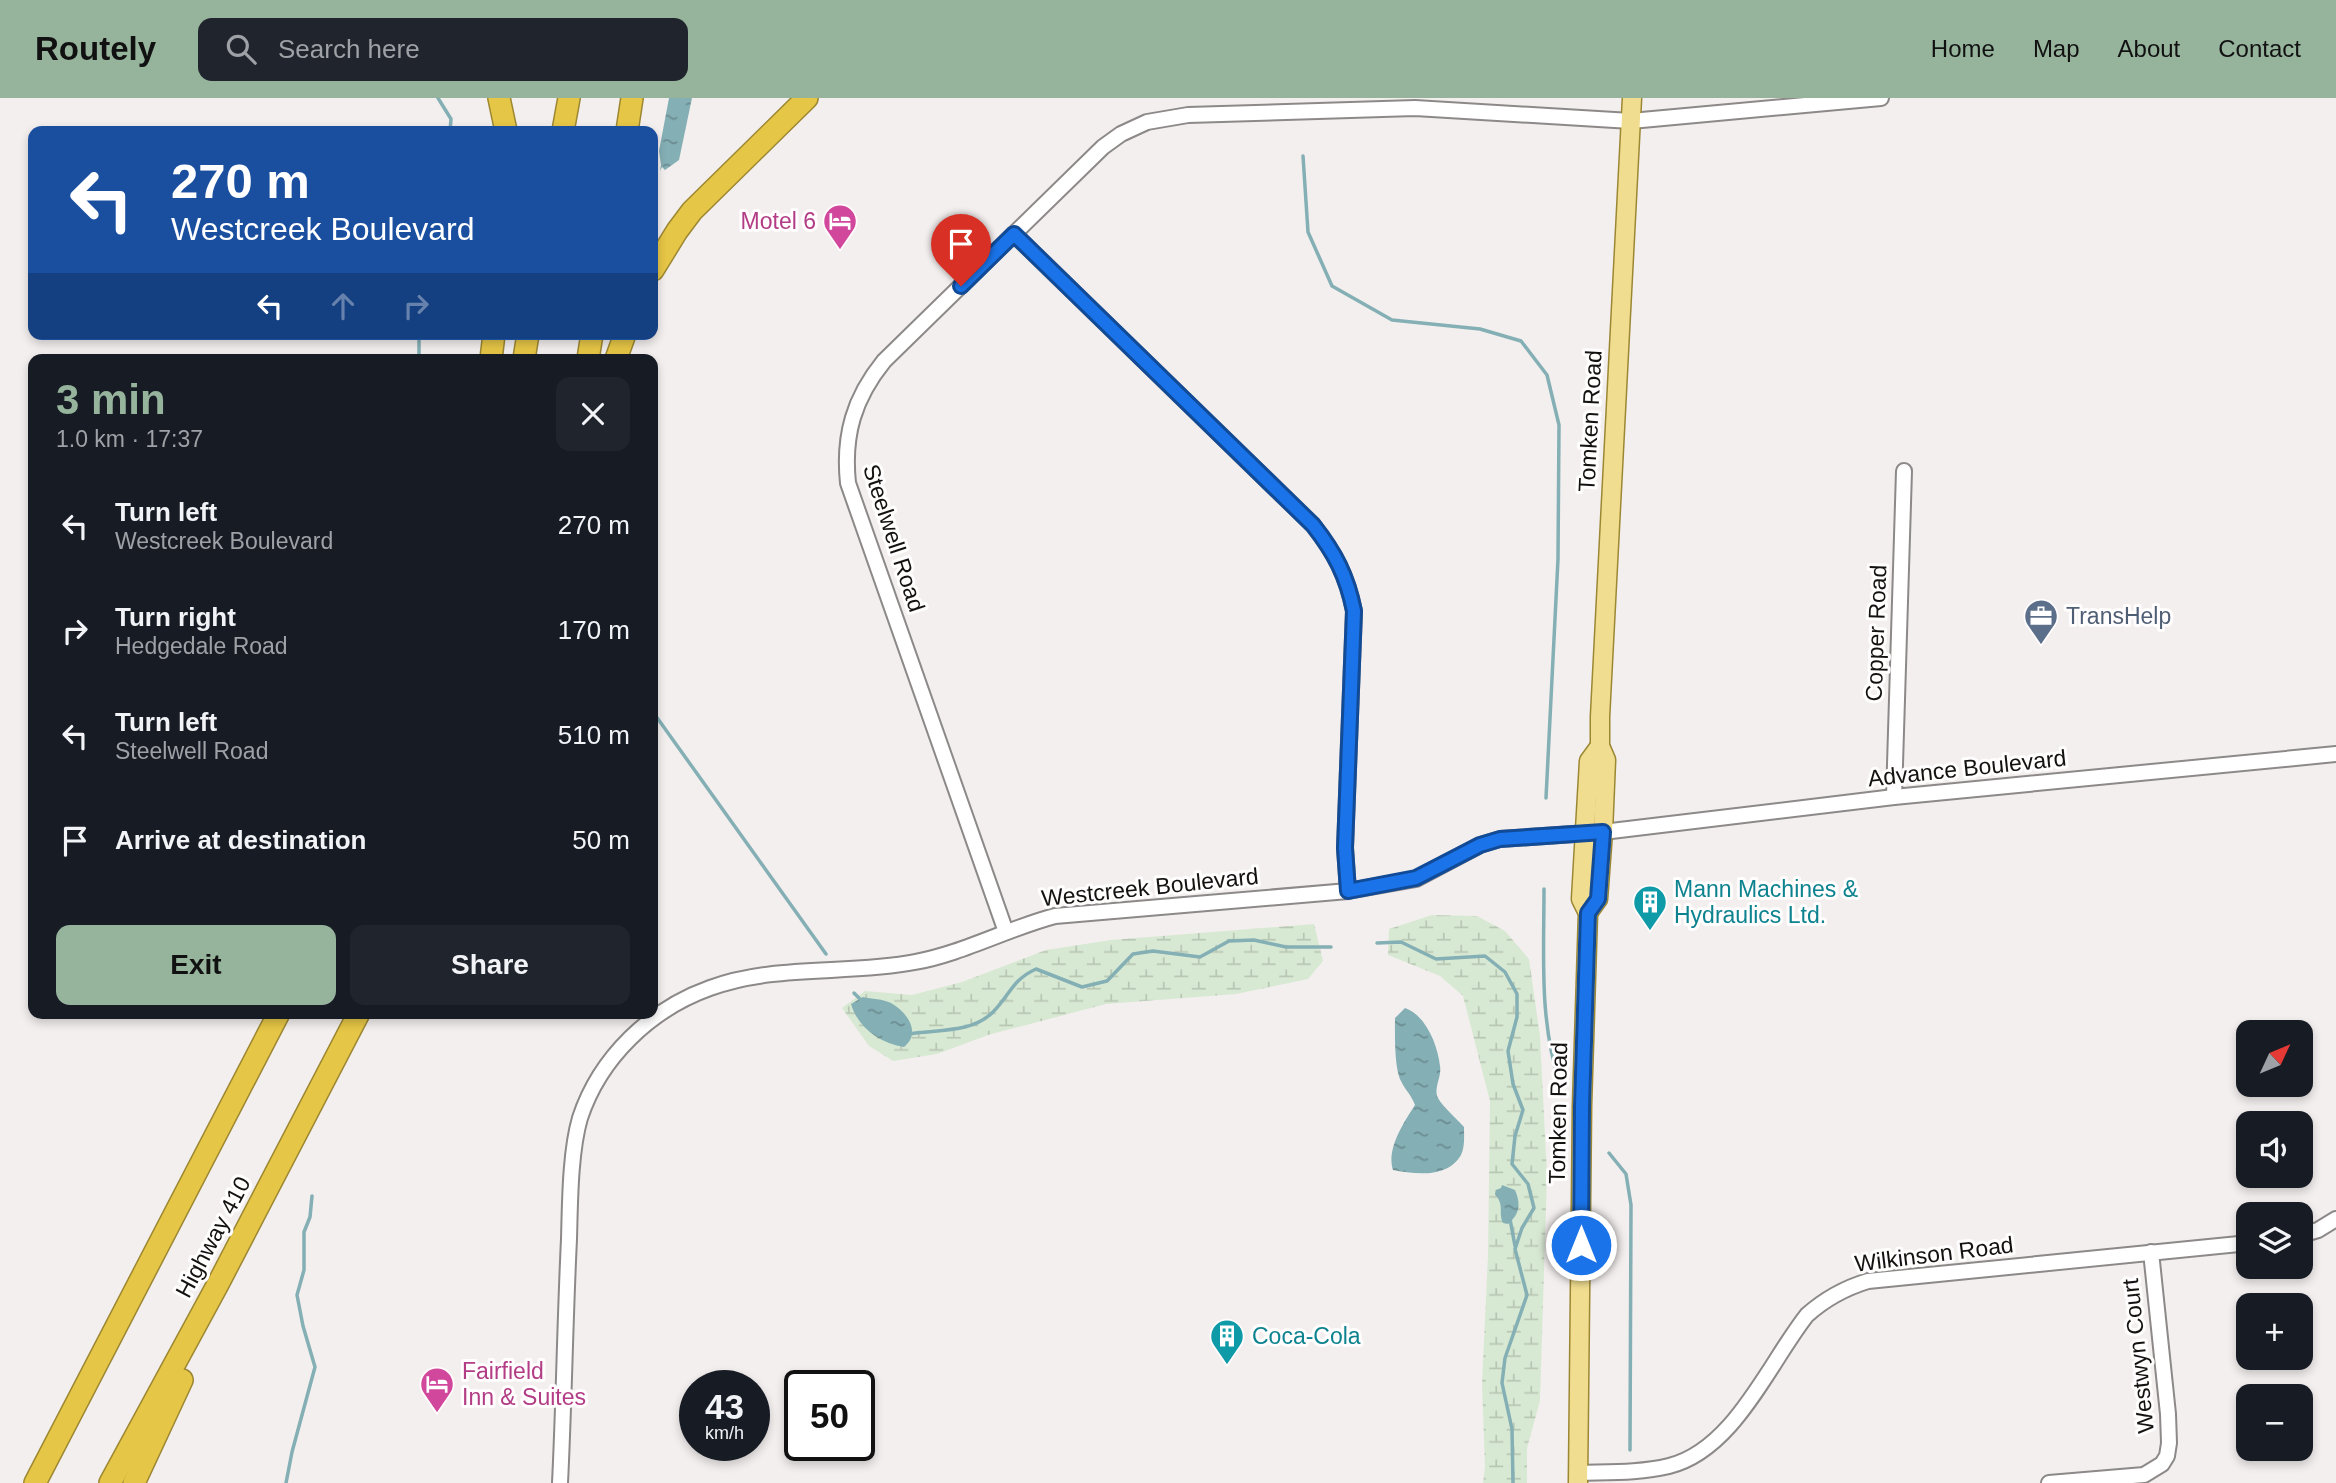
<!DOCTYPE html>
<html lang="en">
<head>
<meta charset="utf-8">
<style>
  :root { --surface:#171b24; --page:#20242c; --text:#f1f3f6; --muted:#9ea1a6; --accent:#96b39c }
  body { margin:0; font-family:Helvetica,sans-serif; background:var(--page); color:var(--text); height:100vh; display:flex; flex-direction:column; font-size:26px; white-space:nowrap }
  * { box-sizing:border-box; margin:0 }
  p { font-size:23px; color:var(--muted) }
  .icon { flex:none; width:38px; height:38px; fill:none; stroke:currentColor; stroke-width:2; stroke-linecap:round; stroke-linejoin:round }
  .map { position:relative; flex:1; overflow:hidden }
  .details { position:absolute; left:28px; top:256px; width:630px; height:665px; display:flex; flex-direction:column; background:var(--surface); border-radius:14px; box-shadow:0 4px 10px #0003 }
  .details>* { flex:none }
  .banner { position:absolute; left:28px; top:28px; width:630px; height:214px; border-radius:14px; box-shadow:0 4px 10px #0003; background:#1a4fa0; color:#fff; overflow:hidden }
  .needle { width:46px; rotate:46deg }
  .tools { position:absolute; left:2236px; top:922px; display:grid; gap:14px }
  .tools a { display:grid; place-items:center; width:77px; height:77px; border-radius:14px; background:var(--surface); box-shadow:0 4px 10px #0003; font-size:35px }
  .speed { position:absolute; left:679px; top:1272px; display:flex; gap:14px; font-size:35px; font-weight:700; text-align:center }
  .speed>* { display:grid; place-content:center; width:91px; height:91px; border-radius:50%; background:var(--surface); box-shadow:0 4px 10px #0003; line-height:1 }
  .speed small { font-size:18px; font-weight:400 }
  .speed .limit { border:4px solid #111; border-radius:10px; background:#fff; color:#111 }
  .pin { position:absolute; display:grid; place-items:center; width:60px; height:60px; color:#fff; margin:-72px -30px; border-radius:50% 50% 50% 0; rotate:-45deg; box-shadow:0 0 7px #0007 }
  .pin .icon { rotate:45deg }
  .me { position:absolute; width:77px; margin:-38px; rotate:0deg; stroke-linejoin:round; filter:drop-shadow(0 0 5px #0008) }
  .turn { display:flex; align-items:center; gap:24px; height:147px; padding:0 28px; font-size:32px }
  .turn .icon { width:91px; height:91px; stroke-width:2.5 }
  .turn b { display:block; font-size:49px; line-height:60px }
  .lanes { display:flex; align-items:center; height:66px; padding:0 28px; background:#0003; justify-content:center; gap:35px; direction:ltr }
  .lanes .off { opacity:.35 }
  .round { display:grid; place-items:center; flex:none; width:74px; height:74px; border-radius:14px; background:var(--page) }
  .overview { display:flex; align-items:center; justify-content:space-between; height:119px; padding:0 28px }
  h1 { font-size:42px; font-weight:600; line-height:52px; color:var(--accent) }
  .button { display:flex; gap:14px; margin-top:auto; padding:14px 28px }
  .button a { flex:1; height:80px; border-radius:14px; background:var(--accent); color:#111; font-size:28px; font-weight:600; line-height:80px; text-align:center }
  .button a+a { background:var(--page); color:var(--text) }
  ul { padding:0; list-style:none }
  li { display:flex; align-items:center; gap:21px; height:105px; padding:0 28px }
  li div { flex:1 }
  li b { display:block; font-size:26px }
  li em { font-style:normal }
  header { display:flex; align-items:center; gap:42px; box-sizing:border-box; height:98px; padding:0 35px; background:var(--accent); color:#111 }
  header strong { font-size:33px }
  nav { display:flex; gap:38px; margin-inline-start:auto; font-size:24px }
  .search { width:490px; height:63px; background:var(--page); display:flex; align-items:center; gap:18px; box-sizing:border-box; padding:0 24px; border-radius:14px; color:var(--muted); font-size:26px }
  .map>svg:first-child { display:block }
  .wetland { fill:url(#wetland-marsh) }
  .water { fill:url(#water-ripples) }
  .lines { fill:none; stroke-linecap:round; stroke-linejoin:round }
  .stream { stroke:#84afb4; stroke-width:3.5 }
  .minor-casing { stroke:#8c8988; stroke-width:18 }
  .major-casing { stroke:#9c8733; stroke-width:21 }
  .highway-casing { stroke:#9c8733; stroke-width:24 }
  .minor { stroke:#fff; stroke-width:14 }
  .major { stroke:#f0dd90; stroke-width:18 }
  .highway { stroke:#e6c646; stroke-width:21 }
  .route-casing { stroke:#114b97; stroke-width:18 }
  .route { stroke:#1a73e8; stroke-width:12 }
  .labels { text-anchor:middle; stroke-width:6; stroke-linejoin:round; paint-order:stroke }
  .hotel-label { font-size:23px; fill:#b23c85; stroke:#fffdfd; text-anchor:end }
  .street-label { font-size:23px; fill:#131211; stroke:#fffdfd }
  .service-label { font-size:23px; fill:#4e5e75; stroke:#fffdfd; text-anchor:start }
  .culture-label { font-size:23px; fill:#0d838f; stroke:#fffdfd; text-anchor:start }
</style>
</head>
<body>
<header>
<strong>Routely</strong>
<div class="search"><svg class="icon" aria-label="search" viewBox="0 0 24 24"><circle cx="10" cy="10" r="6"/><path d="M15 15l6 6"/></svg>Search here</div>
<nav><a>Home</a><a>Map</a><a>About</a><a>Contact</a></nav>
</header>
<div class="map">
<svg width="2336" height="1385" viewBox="0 0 2336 1385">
  <defs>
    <pattern id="wetland-marsh" width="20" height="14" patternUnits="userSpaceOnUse" patternTransform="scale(1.75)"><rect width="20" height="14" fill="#d8e9d3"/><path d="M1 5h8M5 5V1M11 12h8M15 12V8" fill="none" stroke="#b8c7b4"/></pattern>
    <pattern id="water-ripples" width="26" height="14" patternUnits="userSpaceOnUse" patternTransform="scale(1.75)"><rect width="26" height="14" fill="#84afb4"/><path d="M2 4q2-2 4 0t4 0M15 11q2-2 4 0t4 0" fill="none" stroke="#6b8d91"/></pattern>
  </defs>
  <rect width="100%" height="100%" fill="#f3efee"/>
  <g class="wetland">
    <path d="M 1432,817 L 1477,818 L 1505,833 L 1529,861 L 1540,938 L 1547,1077 L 1540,1303 L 1527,1350 L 1527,1385 L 1483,1385 L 1485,1369 L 1482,1286 L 1488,1157 L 1490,1003 L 1463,898 L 1440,878 L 1388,857 L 1389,831 Z"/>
    <path d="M 1314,826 L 1323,863 L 1308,881 L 1236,896 L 1106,906 L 988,937 L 937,956 L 893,963 L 869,948 L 842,910 L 865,893 L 912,897 L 962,884 L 1046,852 L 1111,842 Z"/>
  </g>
  <g class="water">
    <path d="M 669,0 L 692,0 L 679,62 L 665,72 L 662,69 L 660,73 L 661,67 L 659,53 Z"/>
    <path d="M 863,899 C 872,901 883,901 891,905 C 907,914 922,935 904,949 C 880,945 858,930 851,906 Z"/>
    <path d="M 1405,910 C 1426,917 1438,948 1440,968 C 1442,979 1433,990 1438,1000 C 1442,1008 1457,1021 1464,1029 C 1464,1038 1465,1049 1461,1057 C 1447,1081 1414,1076 1393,1072 C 1386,1051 1404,1024 1415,1007 C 1411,996 1405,992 1401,983 C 1394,969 1395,935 1395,920 Z"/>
    <path d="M 1502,1087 L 1515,1092 C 1521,1106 1520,1116 1508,1126 L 1503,1125 C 1498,1114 1505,1108 1495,1096 L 1496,1092 L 1501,1090 Z"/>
  </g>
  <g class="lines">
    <g class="stream">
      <path d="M 438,0 L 451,21 L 450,33"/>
      <path d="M 1303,58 L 1308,134 L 1332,188 L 1392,222 L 1480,231 L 1521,243 L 1547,277 L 1559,327 L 1558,461 L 1546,700"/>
      <path d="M 419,236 L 419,261"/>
      <path d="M 653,614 L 826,856"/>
      <path d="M 1544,791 C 1544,858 1539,923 1560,986"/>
      <path d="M 1377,845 L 1401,844 L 1436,861 L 1485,858 L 1505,874 L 1517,896 L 1517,919 L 1508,953 L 1513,986 L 1523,1012 L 1515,1038 L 1512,1066 L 1528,1086 L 1534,1110 L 1522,1130 L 1515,1151 L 1527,1197 L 1505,1260 L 1502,1285 L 1512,1331 L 1513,1385"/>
      <path d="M 854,895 L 862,903"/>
      <path d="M 908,936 C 936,931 971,936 993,914 C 1010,897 1012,882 1036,871 L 1082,889 L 1107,883 L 1133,856 L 1153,853 L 1200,859 L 1229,843 L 1254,842 L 1286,849 L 1331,849"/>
      <path d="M 1609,1055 L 1626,1076 L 1631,1107 L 1630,1352"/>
      <path d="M 1510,1121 L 1515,1148"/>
      <path d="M 286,1385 L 292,1354 L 315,1269 L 303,1228 L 297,1197 L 304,1172 L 304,1134 L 310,1119 L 312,1098"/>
    </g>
    <g class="minor-casing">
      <g id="minor">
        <path d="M 1014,136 L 1313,427 C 1335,455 1347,478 1354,513 L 1345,750 L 1348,793"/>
        <path d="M 1894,699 L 1904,373"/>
        <path d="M 1006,834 L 848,385 C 843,337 854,300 884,263 L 1103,49 L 1121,36 L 1147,24 L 1188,17 L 1415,10 L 1631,23 L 1881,0"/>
        <path d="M 2301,1137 L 2318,1132 L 2336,1121"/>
        <path d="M 1579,1375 C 1608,1374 1640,1375 1669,1368 C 1734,1352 1769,1265 1807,1217 C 1825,1201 1845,1190 1868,1183 L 2249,1145"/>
        <path d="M 560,1385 C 564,1304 565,1223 569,1141 C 570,1106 570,1054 580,1020 C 600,959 651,911 710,890 C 775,866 848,877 915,864 C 961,856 1009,830 1055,818 L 1348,793 L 1416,781 L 1480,747 L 1500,741 L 1603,734 L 1894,699 L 2336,656"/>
        <path d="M 2049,1385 L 2144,1377 L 2162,1366 L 2167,1358 L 2169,1345 L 2168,1316 L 2151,1154"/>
      </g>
    </g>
    <g class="major-casing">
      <g id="major">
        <path d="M 1588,815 L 1598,801 L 1603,734 L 1606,662 L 1600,648 L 1600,619 L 1632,0"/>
        <path d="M 1578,1385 L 1582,1008 L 1588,815 L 1581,801 L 1589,663 L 1600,648"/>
      </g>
    </g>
    <g class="highway-casing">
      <g id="highway">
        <path d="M 499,0 L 506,33"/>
        <path d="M 563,33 L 569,0"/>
        <path d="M 627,33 L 632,0"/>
        <path d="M 653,172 L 677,133 L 692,113 L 807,0"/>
        <path d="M 491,261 L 494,236"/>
        <path d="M 524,261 L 528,236"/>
        <path d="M 588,261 L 592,236"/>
        <path d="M 616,261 L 625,236"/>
        <path d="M 35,1385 L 279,915"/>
        <path d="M 110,1385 L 218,1186 L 359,915"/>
        <path d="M 134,1385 L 182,1282"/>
      </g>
    </g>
    <use href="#minor" class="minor"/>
    <use href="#major" class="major"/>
    <use href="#highway" class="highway"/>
  </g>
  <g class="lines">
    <g class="route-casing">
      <path id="route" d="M 961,188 L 1014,136 L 1313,427 C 1335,455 1347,478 1354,513 L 1345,750 L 1348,793 L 1416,780 L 1480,747 L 1500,741 L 1603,734 L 1598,801 L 1588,815 L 1582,1008 L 1581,1147"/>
    </g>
    <use href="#route" class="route"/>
  </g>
  <defs>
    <g id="hotel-pin" transform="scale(1.75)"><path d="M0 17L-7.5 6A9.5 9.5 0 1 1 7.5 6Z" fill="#d1479c" stroke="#fffdfd"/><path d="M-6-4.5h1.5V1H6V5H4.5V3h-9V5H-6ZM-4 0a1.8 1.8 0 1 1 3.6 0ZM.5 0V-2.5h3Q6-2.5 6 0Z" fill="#fff"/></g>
    <g id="office-pin" transform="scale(1.75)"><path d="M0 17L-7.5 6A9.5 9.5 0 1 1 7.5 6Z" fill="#5c6f8a" stroke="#fffdfd"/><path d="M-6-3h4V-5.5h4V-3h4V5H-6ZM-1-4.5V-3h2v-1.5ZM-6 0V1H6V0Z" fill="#fff"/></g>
    <g id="building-pin" transform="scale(1.75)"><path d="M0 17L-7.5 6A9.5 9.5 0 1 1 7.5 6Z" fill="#0f9aa8" stroke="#fffdfd"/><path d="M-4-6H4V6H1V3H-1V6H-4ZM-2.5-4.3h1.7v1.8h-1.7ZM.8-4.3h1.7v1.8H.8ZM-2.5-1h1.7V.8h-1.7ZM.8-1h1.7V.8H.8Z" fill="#fff"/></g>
  </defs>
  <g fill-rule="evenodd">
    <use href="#hotel-pin" x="840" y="123"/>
    <use href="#office-pin" x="2041" y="518"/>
    <use href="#building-pin" x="1650" y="804"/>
    <use href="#building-pin" x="1227" y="1238"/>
    <use href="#hotel-pin" x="437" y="1286"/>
  </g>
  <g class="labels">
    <g class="hotel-label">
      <text x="816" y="131">Motel 6</text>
      <text x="462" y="1281" text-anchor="start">Fairfield<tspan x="462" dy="26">Inn &amp; Suites</tspan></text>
    </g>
    <g class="street-label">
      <text transform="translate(1590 323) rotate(-87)" y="8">Tomken Road</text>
      <text transform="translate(894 440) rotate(72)" y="8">Steelwell Road</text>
      <text transform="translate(1876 535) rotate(-88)" y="8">Copper Road</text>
      <text transform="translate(1967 670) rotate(-6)" y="8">Advance Boulevard</text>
      <text transform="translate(1150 789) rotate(-6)" y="8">Westcreek Boulevard</text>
      <text transform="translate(1558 1015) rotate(-89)" y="8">Tomken Road</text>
      <text transform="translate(213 1139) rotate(-62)" y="8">Highway 410</text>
      <text transform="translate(1934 1156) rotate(-7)" y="8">Wilkinson Road</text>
      <text transform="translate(2138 1258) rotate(-96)" y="8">Westwyn Court</text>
    </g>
    <g class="service-label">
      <text x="2066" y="526">TransHelp</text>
    </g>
    <g class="culture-label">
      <text x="1674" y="799">Mann Machines &amp;<tspan x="1674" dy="26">Hydraulics Ltd.</tspan></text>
      <text x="1252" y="1246">Coca-Cola</text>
    </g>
  </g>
</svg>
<div class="tools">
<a><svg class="needle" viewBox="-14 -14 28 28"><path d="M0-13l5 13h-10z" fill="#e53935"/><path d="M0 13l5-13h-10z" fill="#9ea1a6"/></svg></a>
<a><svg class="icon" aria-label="sound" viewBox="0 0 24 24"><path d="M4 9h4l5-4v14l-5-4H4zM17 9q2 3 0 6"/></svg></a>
<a><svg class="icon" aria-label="layers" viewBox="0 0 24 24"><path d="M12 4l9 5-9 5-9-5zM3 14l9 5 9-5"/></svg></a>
<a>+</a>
<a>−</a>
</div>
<div class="speed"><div>43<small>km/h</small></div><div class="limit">50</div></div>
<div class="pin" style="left:961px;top:188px;background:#d93025"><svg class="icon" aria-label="arrive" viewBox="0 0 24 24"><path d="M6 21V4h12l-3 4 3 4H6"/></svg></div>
<svg class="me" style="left:1581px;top:1147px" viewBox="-20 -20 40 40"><circle r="17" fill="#1a73e8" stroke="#fff" stroke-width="3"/><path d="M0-11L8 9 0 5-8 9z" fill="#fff"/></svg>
<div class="banner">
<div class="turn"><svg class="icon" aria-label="left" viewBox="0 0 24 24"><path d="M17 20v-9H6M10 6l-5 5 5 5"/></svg><div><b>270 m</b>Westcreek Boulevard</div></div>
<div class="lanes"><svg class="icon" aria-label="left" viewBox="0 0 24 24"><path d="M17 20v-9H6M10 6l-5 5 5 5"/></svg><svg class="icon off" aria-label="ahead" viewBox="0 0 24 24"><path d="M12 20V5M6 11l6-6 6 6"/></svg><svg class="icon off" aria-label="right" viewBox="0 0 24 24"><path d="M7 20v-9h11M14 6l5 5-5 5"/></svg></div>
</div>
<section class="details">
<div class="overview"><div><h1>3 min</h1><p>1.0 km · 17:37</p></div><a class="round"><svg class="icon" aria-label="close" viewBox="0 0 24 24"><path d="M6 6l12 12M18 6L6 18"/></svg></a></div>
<ul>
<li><svg class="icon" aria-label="left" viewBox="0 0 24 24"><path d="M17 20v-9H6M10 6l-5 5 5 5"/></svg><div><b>Turn left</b><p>Westcreek Boulevard</p></div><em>270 m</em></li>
<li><svg class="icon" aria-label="right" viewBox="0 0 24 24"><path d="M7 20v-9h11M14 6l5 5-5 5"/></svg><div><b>Turn right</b><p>Hedgedale Road</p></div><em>170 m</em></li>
<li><svg class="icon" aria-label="left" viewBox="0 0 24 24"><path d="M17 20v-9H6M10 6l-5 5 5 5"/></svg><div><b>Turn left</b><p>Steelwell Road</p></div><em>510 m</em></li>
<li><svg class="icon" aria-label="arrive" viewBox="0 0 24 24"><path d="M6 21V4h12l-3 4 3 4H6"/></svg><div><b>Arrive at destination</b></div><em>50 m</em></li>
</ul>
<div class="button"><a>Exit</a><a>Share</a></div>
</section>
</div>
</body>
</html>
